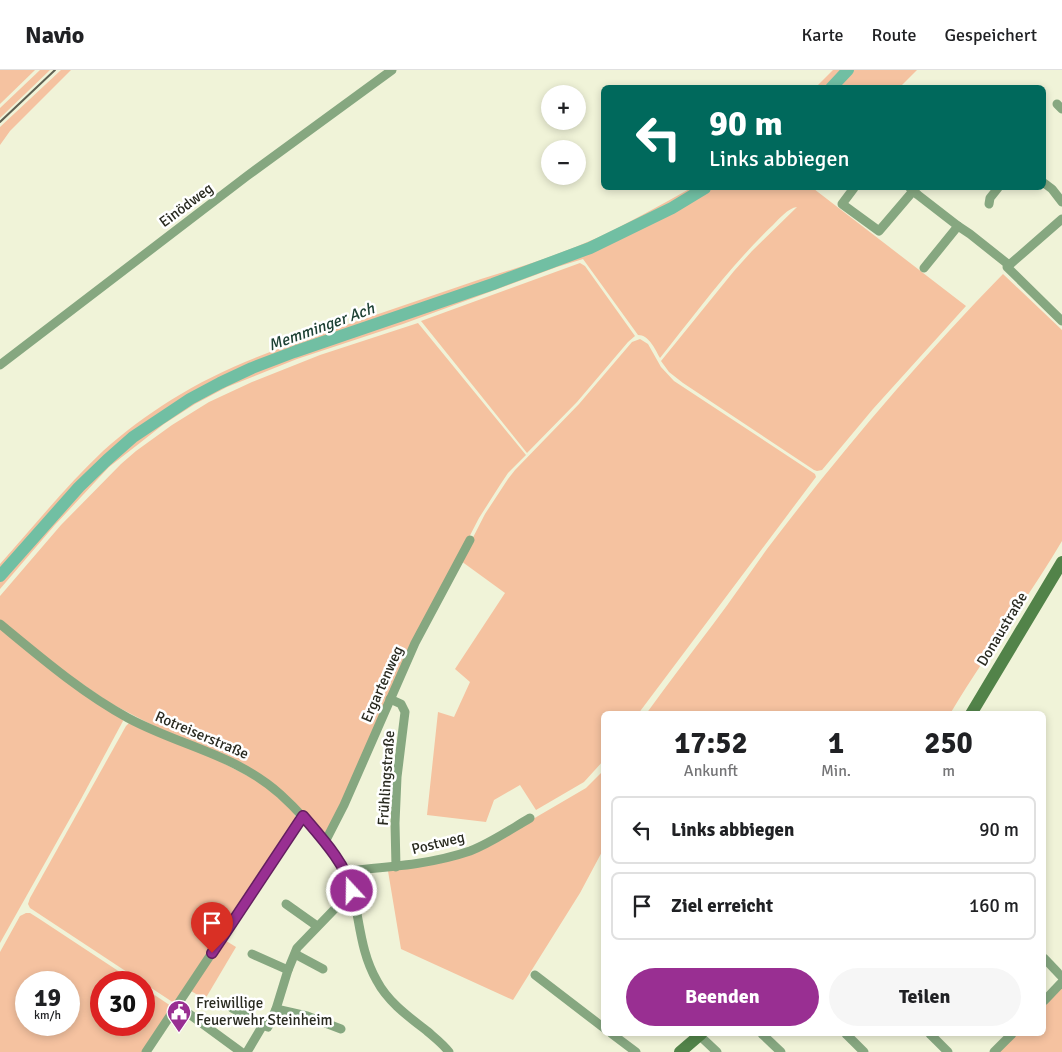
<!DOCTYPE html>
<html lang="de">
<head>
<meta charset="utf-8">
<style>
  :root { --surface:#fff; --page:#f6f6f6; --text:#202124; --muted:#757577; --line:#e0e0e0; --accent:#992f92 }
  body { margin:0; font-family:Signika,sans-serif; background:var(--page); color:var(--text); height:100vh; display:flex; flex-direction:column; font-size:19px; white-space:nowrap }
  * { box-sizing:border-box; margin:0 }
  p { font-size:16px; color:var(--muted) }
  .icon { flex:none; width:28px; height:28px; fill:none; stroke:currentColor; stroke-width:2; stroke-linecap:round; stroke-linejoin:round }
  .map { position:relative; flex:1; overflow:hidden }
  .details { position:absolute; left:601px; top:641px; width:445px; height:325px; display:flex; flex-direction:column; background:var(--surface); border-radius:8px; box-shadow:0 2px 8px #0003 }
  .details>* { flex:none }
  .top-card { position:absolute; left:601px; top:15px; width:445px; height:105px; border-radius:8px; box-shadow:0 2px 8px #0003; background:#00695c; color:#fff; overflow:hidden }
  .fabs { position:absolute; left:541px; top:15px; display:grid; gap:10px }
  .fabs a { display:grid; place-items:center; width:45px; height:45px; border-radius:50%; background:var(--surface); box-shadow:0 2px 8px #0003; font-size:25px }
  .speed { position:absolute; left:15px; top:901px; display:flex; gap:10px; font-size:25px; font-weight:700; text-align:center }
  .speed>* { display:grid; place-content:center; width:65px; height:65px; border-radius:50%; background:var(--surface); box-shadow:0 2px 8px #0003; line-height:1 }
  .speed small { font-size:12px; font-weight:400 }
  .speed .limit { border:8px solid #d22; background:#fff; color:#111 }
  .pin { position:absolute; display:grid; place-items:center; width:42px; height:42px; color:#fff; margin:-51px -21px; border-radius:50% 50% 50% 0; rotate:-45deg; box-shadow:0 0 5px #0007 }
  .pin .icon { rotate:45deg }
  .me { position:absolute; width:55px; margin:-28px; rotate:339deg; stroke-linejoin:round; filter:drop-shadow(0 0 4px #0008) }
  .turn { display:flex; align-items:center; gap:18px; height:105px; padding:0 25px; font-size:22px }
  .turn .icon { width:65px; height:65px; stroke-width:2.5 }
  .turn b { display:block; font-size:35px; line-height:42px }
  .eta { display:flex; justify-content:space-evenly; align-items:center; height:85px; text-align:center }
  .eta b { font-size:30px; font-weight:700; line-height:35px }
  .action { display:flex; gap:10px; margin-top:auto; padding:10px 25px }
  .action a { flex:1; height:58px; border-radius:30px; background:var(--accent); color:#fff; font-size:20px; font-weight:700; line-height:58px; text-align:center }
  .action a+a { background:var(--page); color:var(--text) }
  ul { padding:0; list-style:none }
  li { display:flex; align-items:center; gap:15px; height:68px; margin:0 10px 8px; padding:0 15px; border:2px solid var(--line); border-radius:8px }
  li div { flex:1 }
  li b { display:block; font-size:19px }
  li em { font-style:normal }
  header { display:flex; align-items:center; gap:30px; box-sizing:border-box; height:70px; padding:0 25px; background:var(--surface); border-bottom:1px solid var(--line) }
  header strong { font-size:24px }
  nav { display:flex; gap:28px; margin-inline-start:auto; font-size:18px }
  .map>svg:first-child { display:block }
  .green { fill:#f5c2a0; fill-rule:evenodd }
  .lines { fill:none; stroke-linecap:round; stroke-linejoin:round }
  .river { stroke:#71bfa3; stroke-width:12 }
  .street { stroke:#86a780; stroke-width:9 }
  .secondary { stroke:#528349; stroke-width:12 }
  .rail { stroke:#5f6152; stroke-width:2 }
  .route-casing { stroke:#631f5f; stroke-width:12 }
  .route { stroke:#992f92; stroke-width:9 }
  .labels { text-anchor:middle; stroke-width:5; stroke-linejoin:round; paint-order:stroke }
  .street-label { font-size:15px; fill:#292a20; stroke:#fff }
  .poi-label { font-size:15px; fill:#292a20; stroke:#fff; text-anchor:start }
  .water-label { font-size:16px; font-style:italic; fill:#1d4034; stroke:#fff }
</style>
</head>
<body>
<header>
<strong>Navio</strong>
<nav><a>Karte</a><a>Route</a><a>Gespeichert</a></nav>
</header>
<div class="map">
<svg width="1062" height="982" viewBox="0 0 1062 982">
  <rect width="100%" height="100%" fill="#f0f3d8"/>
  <g class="green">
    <path d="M 0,0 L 35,0 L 0,34 Z"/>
    <path d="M 40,0 L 50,0 L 0,48 L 0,38 Z"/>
    <path d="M 61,0 L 71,0 L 10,61 L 0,75 L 0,57 Z"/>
    <path d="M 833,0 L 917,0 L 900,17 L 816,17 Z"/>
    <path d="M 691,118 L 815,118 L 814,119 L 966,236 L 873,339 L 822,400 L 817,401 L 814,400 L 683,313 L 669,302 L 661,291 L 734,201 L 752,181 L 797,137 C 788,138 779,149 773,155 C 731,195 696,243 660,288 C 655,279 649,265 638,265 L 583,189 L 557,197 L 403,254 L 297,289 L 227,317 L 195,334 L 164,354 L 136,376 L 109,397 L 54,456 L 0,519 L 0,494 C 34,456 66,416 103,381 C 124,362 147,345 171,330 C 226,295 290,274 352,253 C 395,238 438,224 481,209 C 521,197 561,184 599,167 C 630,152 661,135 691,118 Z"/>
    <path d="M 580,193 L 585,196 L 635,266 L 628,272 L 577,332 L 527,383 L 421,251 Z"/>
    <path d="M 1003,204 L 1062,260 L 1062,471 C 1027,530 985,585 950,644 L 646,644 C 668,614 691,583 714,553 C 732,529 749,504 767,479 C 840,383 919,290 1003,204 Z"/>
    <path d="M 418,253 L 526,385 L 508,403 L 500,415 L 479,448 L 464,477 L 343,732 L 325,763 L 323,764 L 284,724 L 110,633 L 65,602 L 0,550 L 0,526 L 61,455 L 121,394 L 136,381 L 172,355 L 209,332 L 252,312 L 320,285 Z"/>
    <path d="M 640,269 L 648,274 L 661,297 L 674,311 L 815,404 L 816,407 L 638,644 L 604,644 L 604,690 L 584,712 L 536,740 L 520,715 L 494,730 L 486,752 L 427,745 L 438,642 L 454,647 L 470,612 L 455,599 L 505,523 L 461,491 L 485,444 L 508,409 L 515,400 L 579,334 L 632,272 Z"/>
    <path d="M 0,558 L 122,648 L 123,651 L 81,729 L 0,873 Z"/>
    <path d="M 129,653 L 204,683 L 263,714 L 294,742 L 295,746 L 295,751 L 174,933 L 30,838 L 28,834 L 30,828 L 126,656 Z"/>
    <path d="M 604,700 L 604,778 L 580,823 L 513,930 L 401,879 L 388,801 L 430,794 L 521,756 L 586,718 Z"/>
    <path d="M 26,843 L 30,843 L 38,848 L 135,912 L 101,912 L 101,955 L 144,955 L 144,918 L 171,936 L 171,938 L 142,982 L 0,982 L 0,882 L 20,846 ZM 26,912 L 69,912 L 69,955 L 26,955 Z"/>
    <path d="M 223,869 L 236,877 L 207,926 L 203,928 L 191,921 Z"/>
    <path d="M 1062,917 L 1062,982 L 999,982 L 1017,964 L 1044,964 L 1044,937 Z"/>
  </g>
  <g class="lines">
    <g class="river">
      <path d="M 831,18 L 848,0"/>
      <path d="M 0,506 L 79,417 L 107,390 L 133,367 L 190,329 L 220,313 L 252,298 L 294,282 L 493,214 L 590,178 L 672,138 L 705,118"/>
    </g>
    <g class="street">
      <path d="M 1057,34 L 1062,39"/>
      <path d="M 1044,113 L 1052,119 L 1062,132"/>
      <path d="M 854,118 L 842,134 L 879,161 L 914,120"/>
      <path d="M 910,118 L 918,125 L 958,156 L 970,164 L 1009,195"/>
      <path d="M 989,134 L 990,128 L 998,118"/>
      <path d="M 1062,149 L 1007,197 L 1062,251"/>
      <path d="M 924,198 L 958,156"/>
      <path d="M 0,295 L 247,106 L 392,0"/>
      <path d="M 0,554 C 40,587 82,623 128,648 C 180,676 235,684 280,724 C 300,742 317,762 333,783 C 339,793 347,802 350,813 C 360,846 359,880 377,911 C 388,932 409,947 427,961 C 435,968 443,974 449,982"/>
      <path d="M 390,629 L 401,634 L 405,642 L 397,707 L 395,753 L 396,797"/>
      <path d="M 325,772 L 344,735 L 415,573 L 470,470"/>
      <path d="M 345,801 C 387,797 429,795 470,781 C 491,773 511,759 530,748"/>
      <path d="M 286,834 L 317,856"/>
      <path d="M 252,884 L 288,900"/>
      <path d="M 295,884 L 323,899"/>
      <path d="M 1044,888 L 1062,907"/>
      <path d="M 535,905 L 604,958"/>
      <path d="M 1044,931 L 1062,912"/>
      <path d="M 176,937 L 181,938 L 241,982"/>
      <path d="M 232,938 L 263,955"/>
      <path d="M 276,939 L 307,946 L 341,959"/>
      <path d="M 612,964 L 636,982"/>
      <path d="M 762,964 L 781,982"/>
      <path d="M 846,964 L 864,982"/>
      <path d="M 930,964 L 948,982"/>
      <path d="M 699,965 L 717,982"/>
      <path d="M 146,982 L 303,746"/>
      <path d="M 247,982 L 263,955 L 268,957 L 276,939 L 288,900 L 297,878 L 352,821"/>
      <path d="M 994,982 L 1012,964"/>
    </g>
    <g class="secondary">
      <path d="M 971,644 L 1062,492"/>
      <path d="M 680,982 L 701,964"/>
    </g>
    <path class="rail" d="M 0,52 L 55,0"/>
  </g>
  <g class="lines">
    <g class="route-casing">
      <path id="route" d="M 212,883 L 303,746 C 320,766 347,795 352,821"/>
    </g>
    <use href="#route" class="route"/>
  </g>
  <defs>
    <g id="civic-pin" transform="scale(1.25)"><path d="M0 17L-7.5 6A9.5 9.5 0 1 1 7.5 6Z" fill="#992f92" stroke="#fff"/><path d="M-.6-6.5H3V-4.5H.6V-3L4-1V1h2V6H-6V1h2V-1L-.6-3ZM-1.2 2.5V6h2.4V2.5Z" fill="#fff"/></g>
  </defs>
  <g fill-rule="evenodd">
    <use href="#civic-pin" x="179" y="942"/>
  </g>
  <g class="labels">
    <g class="street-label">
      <text transform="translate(186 135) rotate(-37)" y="5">Einödweg</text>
      <text transform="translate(1002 559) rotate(-59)" y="5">Donaustraße</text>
      <text transform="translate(382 614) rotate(-66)" y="5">Ergartenweg</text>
      <text transform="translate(202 665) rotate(23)" y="5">Rotreiserstraße</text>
      <text transform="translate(386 708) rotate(-86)" y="5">Frühlingstraße</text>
      <text transform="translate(438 773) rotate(-14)" y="5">Postweg</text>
    </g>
    <g class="poi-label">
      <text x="196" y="938">Freiwillige<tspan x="196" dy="17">Feuerwehr Steinheim</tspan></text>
    </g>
    <g class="water-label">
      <text transform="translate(321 256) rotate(-20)" y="6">Memminger Ach</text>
    </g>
  </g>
</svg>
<div class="fabs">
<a>+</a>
<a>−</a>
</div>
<div class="speed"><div>19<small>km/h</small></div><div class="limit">30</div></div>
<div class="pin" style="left:212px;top:883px;background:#d93025"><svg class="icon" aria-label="arrive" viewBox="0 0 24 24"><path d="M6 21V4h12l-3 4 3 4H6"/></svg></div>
<svg class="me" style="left:352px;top:821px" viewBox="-20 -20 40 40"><circle r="17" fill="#992f92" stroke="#fff" stroke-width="3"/><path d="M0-11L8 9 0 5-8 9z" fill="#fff"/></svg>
<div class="top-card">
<div class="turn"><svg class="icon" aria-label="left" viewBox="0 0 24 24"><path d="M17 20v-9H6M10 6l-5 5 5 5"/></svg><div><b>90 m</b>Links abbiegen</div></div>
</div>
<section class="details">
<div class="eta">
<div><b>17:52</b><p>Ankunft</p></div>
<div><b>1</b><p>Min.</p></div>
<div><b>250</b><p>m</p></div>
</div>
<ul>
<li><svg class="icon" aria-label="left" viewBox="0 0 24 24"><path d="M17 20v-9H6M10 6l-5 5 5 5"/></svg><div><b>Links abbiegen</b></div><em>90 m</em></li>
<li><svg class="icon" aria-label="arrive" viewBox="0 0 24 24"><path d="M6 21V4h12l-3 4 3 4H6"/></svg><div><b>Ziel erreicht</b></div><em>160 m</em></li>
</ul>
<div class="action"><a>Beenden</a><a>Teilen</a></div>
</section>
</div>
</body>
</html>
